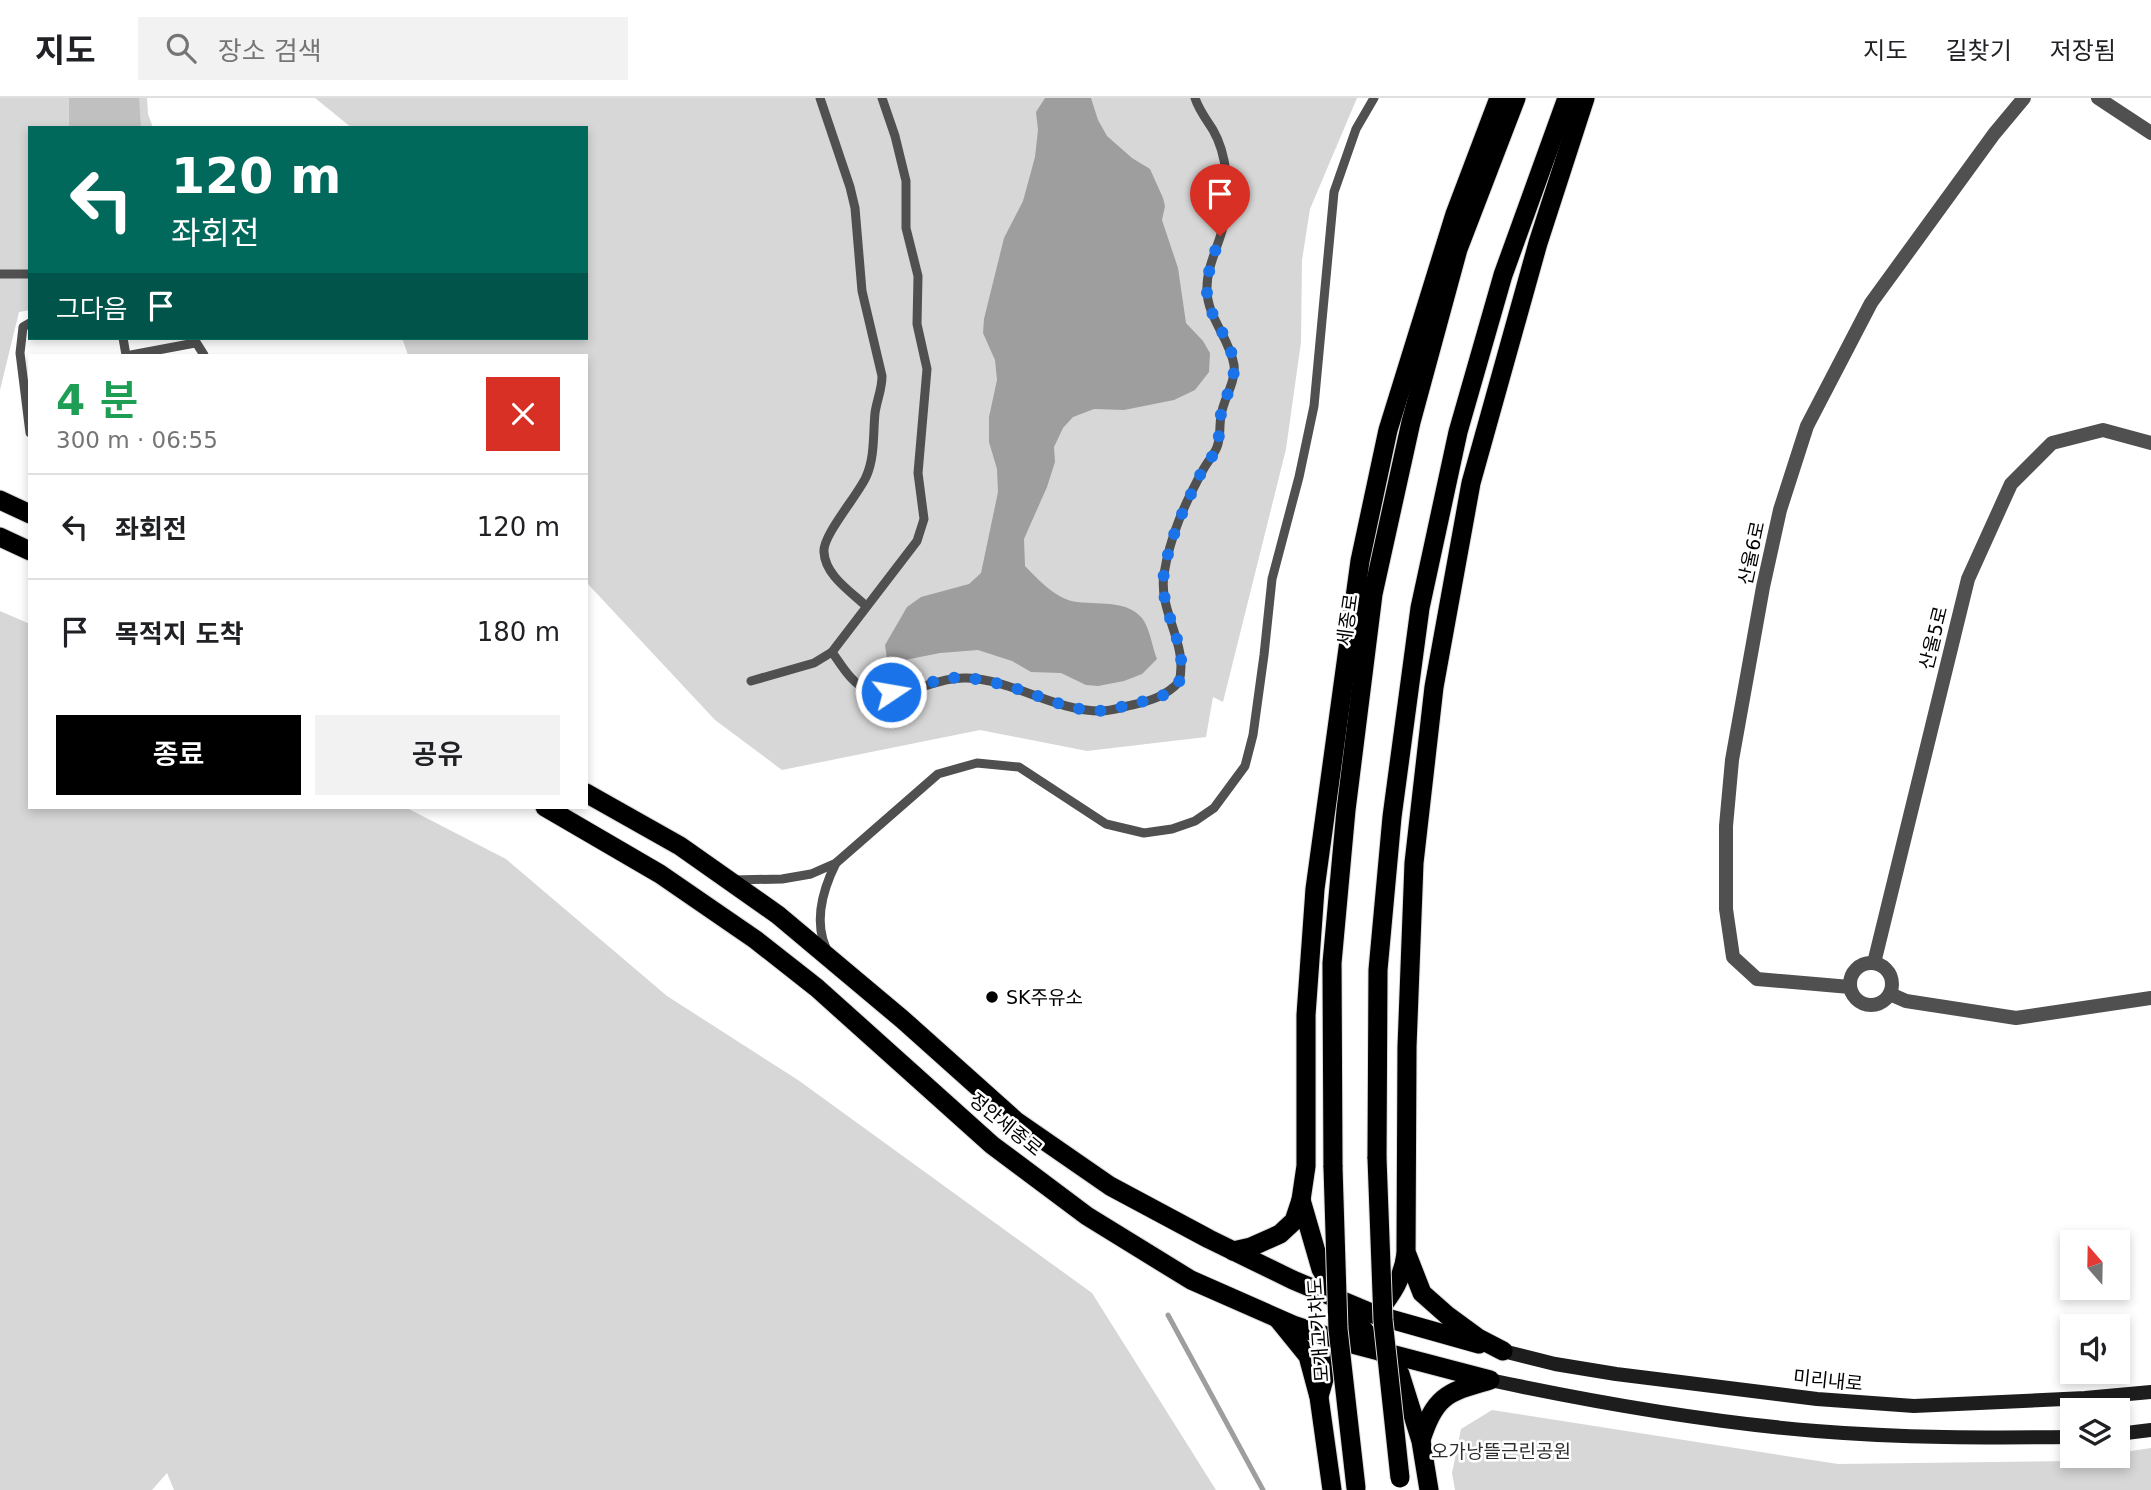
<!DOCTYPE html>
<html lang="ko">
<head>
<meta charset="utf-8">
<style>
  :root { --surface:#fff; --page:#f2f2f2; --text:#202124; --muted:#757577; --line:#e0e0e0; --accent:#000 }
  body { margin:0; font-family:"DejaVu Sans","Noto Sans KR",sans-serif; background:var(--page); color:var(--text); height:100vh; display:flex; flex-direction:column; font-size:26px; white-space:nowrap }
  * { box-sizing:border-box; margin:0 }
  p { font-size:23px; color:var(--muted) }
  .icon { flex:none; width:38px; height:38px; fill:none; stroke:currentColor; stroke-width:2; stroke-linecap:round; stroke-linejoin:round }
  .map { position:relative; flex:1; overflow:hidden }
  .drawer { position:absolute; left:28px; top:256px; width:560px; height:455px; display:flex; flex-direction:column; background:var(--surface); border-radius:0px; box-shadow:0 4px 10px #0003 }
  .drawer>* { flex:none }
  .hud { position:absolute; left:28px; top:28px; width:560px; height:214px; border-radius:0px; box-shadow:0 4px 10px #0003; background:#00695c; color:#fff; overflow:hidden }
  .needle { width:46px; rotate:340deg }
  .controls { position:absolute; left:2060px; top:1132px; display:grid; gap:14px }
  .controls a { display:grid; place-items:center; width:70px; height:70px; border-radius:0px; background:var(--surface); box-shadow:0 4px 10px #0003; font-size:35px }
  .pin { position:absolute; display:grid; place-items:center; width:60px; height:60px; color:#fff; margin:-72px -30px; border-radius:50% 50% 50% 0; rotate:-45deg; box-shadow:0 0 7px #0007 }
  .pin .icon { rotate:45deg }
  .me { position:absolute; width:77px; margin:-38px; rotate:78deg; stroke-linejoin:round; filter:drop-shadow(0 0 5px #0008) }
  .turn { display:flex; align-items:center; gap:24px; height:147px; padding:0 28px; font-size:32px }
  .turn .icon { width:91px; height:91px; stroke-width:2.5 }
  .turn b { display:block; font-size:49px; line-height:60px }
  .then { display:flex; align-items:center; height:66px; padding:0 28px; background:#0003; gap:14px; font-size:26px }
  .round { display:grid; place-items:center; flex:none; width:74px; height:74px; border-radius:0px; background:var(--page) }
  .headline { display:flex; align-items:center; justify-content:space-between; height:119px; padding:0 28px }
  h1 { font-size:42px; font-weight:600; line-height:52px; color:#1e9e55 }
  .primary-button { display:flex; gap:14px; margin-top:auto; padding:14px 28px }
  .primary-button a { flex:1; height:80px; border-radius:0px; background:var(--accent); color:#fff; font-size:28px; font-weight:600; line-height:80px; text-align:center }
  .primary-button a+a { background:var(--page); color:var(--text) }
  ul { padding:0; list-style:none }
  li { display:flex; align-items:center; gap:21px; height:105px; padding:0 28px; border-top:2px solid var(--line) }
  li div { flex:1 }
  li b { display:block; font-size:26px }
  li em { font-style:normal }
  header { display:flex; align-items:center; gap:42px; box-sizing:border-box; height:98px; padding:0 35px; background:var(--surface); border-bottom:2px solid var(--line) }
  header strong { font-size:33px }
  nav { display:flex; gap:38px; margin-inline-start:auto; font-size:24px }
  .search { width:490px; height:63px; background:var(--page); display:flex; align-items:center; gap:18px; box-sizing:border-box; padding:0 24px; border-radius:0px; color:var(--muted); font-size:26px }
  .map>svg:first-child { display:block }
  .green { fill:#d7d7d7 }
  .water { fill:#9e9e9e }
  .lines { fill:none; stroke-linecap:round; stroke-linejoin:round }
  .stream { stroke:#9e9e9e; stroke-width:5 }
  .building { fill:#c0c0c0 }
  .trunk-casing { stroke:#dbdbdb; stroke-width:21 }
  .service { stroke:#505050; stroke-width:9 }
  .minor { stroke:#505050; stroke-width:14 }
  .secondary { stroke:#1d1d1d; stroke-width:14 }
  .trunk { stroke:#000; stroke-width:19 }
  .trunk-bridge-casing { stroke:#dbdbdb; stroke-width:21; stroke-linecap:butt }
  .trunk-bridge { stroke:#000; stroke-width:19 }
  .route { stroke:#1a73e8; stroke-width:12; stroke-dasharray:0 21.6 }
  .poi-dot { fill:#000; stroke:#fff; stroke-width:2.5 }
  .labels { text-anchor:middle; stroke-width:5; stroke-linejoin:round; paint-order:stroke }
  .street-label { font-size:19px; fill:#000; stroke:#fff }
  .poi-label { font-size:19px; fill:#000; stroke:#fff; text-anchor:start }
  .park-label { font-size:19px; fill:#2e2e2e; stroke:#fff }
</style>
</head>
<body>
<header>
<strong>지도</strong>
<div class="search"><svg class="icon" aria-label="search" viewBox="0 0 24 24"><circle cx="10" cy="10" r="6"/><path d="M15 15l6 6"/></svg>장소 검색</div>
<nav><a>지도</a><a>길찾기</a><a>저장됨</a></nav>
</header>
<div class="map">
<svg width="2151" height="1392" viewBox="0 0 2151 1392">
  <rect width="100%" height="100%" fill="#fff"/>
  <g class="green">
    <path d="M 0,0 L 147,0 L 148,16 L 153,30 L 30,30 L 30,212 L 19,214 L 0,292 Z"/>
    <path d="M 315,0 L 1357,0 L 1310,111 L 1302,162 L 1301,244 L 1286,351 L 1223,604 L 1213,599 L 1206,639 L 1087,653 L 980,632 L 782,672 L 715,622 L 586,484 L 586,257 L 408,257 L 402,240 L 586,240 L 586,30 L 352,30 Z"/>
    <path d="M 0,513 L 30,526 L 30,709 L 405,709 L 506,761 L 667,898 L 798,982 L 1092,1195 L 1216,1392 L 174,1392 L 167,1375 L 152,1392 L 0,1392 Z"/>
    <path d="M 1492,1312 L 1838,1366 L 2072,1363 L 2100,1358 L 2118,1358 L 2118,1355 L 2151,1350 L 2151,1392 L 1455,1392 L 1452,1375 L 1461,1331 Z"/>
  </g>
  <path class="water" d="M 1045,0 L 1091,0 L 1098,22 L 1107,38 L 1132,60 L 1150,71 L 1163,100 L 1165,108 L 1162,122 L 1178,170 L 1186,225 L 1203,243 L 1210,255 L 1209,274 L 1195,292 L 1174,302 L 1124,312 L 1094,311 L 1073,319 L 1063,330 L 1054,349 L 1055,364 L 1047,389 L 1024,441 L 1025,468 C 1037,480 1051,496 1068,502 C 1091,509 1124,499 1142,520 C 1150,530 1152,549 1157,561 L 1142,576 L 1124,583 L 1098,588 L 1086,587 L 1061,575 L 1031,574 L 1012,563 L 978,552 L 940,555 L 905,562 L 887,561 L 885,547 L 907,509 L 921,499 L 969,486 L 981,475 L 998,394 L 997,371 L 989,344 L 989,319 L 997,282 L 995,262 L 983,235 L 984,221 L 1004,140 L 1023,103 L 1035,59 L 1038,32 L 1036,14 Z"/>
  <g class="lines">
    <path class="stream" d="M 1168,1217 L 1263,1392"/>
  </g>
  <path class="building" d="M 69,0 L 139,0 L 141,30 L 69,30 Z"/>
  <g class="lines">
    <g class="trunk-casing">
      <g id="trunk">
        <path d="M 0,402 L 30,416"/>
        <path d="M 0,439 L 30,453"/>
        <path d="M 586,695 L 680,748 L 778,817 L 902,921 L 1016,1023 L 1110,1088 L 1209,1141 L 1293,1182 L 1376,1217 L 1479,1246"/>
        <path d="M 545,709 L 660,776 L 756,842 L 817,890 L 992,1047 L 1087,1118 L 1191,1182 L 1293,1227 L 1341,1243 L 1490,1282"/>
        <path d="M 1377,1060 L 1378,872 L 1392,719 L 1420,510 L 1458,334 L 1503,177 L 1567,0"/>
        <path d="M 1333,1069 L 1332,865 L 1346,712 L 1373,496 L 1411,324 L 1458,151 L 1516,0"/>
        <path d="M 1301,1102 L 1321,1171 L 1339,1202 L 1400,1276 L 1421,1343 L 1429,1392"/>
        <path d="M 1233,1153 L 1251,1149 L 1280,1136 L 1294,1123 L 1301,1102 L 1306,1068 L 1306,917 L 1315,791 L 1360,463 L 1388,332 L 1455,116 L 1499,0"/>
        <path d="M 1377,1215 C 1392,1196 1403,1180 1406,1156"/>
        <path d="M 1278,1221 L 1308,1258 L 1319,1299 L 1332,1392"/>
        <path d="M 1503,1253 L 1478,1240 L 1448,1218 L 1422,1195 L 1406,1154 L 1407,949 L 1414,765 L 1434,589 L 1471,385 L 1538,145 L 1585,0"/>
        <path d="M 1319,1298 C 1326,1277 1329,1251 1348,1238"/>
        <path d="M 1421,1342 C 1434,1300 1446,1294 1487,1283"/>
      </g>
    </g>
    <g class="service">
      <path d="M 820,0 L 850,89 L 855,110 L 862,193 L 882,278 C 882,292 877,301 875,315 C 873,335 875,360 866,379 C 858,397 822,438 824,454 C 825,477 850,493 866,508"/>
      <path d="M 0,176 L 30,176"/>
      <path d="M 30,225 L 23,229 L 20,255 L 30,335"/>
      <path d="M 123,240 L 126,257"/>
      <path d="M 194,241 L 204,257"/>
      <path d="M 131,257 L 195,245"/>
      <path d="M 832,554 C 842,568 852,586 868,592 C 900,605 935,578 967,580 C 1014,582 1054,613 1101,613 C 1111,613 1122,609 1132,607 C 1150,603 1166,598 1179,584 C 1189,546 1158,514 1164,476 C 1170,438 1185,405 1203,372 C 1207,364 1214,357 1217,349 C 1221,339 1219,329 1221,318 C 1223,301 1236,285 1234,267 C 1230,241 1207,219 1207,192 C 1206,168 1221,144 1225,121 C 1230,94 1227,56 1213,32 C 1206,21 1199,12 1195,0"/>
      <path d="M 751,583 L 814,565 L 832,554 L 917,443 L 924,421 L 918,375 L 927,271 L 917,226 L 918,178 L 906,130 L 906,83 L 895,38 L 882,0"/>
      <path d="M 733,782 L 782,781 L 811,776 L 836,765 L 938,676 L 977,665 L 1019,669 L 1106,726 L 1144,735 L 1172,731 L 1195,723 L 1214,710 L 1245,668 L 1253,637 L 1264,557 L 1272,481 L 1299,379 L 1314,308 L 1334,94 L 1356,31 L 1374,0"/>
      <path d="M 826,850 C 814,823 823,791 836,765"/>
    </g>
    <g class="minor">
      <path d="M 2098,0 L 2151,35"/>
      <circle cx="1871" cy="886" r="21"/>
      <path d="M 1874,865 L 1968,481 L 2011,386 L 2052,345 L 2103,332 L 2151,345"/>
      <path d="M 1850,889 L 1757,881 L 1733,859 L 1726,811 L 1726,728 L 1732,662 L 1763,489 L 1780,412 L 1807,328 L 1871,205 L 1994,36 L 2024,0"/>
      <path d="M 1890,896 L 1906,903 L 2016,920 L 2151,900"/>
    </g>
    <g class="secondary">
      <path d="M 1503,1253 L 1555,1266 L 1616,1276 L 1817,1301 L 1914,1308 L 2085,1300 L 2151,1294"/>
      <path d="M 1490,1282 C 1598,1305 1707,1324 1816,1333 C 1902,1340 1987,1340 2072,1339"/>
      <path d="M 2118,1336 L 2151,1332"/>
    </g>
    <use href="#trunk" class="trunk"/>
    <g class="trunk-bridge-casing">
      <g id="trunk-bridge">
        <path d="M 1377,1060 L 1383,1222 L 1400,1380"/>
        <path d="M 1333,1069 L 1338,1231 L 1356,1390"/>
      </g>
    </g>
    <use href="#trunk-bridge" class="trunk-bridge"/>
  </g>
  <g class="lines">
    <path class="route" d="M 891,594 L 949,580 L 965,579 L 1006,587 L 1072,610 L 1104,613 L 1161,599 L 1179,584 C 1190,545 1158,515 1164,475 C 1170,439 1185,408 1201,375 C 1206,366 1214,358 1217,348 C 1220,337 1219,327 1221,316 C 1224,300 1234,287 1234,270 C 1234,247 1215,227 1209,206 C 1202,184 1214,158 1220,138"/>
  </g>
  <circle class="poi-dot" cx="992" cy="899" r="7"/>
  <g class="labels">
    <g class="street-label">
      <text transform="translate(1751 455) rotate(-78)" y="7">산울6로</text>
      <text transform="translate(1347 522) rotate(-82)" y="7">세종로</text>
      <text transform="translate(1933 540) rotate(-76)" y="7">산울5로</text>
      <text transform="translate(1006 1026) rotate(39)" y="7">정안세종로</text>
      <text transform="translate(1318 1232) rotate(-94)" y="7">모개고가차도</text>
      <text transform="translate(1828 1282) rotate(6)" y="7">미리내로</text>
    </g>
    <g class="poi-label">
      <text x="1006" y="906">SK주유소</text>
    </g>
    <g class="park-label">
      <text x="1501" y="1360">오가낭뜰근린공원</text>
    </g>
  </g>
</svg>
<div class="controls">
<a><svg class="needle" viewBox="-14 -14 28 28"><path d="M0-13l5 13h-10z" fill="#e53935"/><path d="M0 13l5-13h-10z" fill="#757577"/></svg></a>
<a><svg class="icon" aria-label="sound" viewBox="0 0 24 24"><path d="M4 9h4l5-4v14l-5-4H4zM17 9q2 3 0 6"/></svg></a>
<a><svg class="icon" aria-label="layers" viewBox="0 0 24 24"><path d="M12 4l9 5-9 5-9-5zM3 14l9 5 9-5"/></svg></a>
</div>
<div class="pin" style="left:1220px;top:138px;background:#d93025"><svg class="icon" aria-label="arrive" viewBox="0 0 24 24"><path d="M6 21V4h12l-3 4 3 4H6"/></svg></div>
<svg class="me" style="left:891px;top:594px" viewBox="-20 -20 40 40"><circle r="17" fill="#1a73e8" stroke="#fff" stroke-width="3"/><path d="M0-11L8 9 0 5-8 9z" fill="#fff"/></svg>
<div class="hud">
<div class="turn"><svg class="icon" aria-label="left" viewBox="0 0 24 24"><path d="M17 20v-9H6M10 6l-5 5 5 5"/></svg><div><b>120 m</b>좌회전</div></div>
<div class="then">그다음<svg class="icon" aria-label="arrive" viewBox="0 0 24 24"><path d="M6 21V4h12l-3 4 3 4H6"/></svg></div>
</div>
<section class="drawer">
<div class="headline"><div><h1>4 분</h1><p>300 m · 06:55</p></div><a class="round" style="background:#d93025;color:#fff"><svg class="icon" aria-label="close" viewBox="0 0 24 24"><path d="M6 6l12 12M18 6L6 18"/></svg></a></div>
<ul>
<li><svg class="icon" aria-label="left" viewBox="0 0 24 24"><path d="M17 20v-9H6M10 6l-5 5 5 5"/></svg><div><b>좌회전</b></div><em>120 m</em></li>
<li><svg class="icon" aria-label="arrive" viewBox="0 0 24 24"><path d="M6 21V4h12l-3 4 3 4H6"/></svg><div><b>목적지 도착</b></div><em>180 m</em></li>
</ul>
<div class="primary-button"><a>종료</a><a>공유</a></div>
</section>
</div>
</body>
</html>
